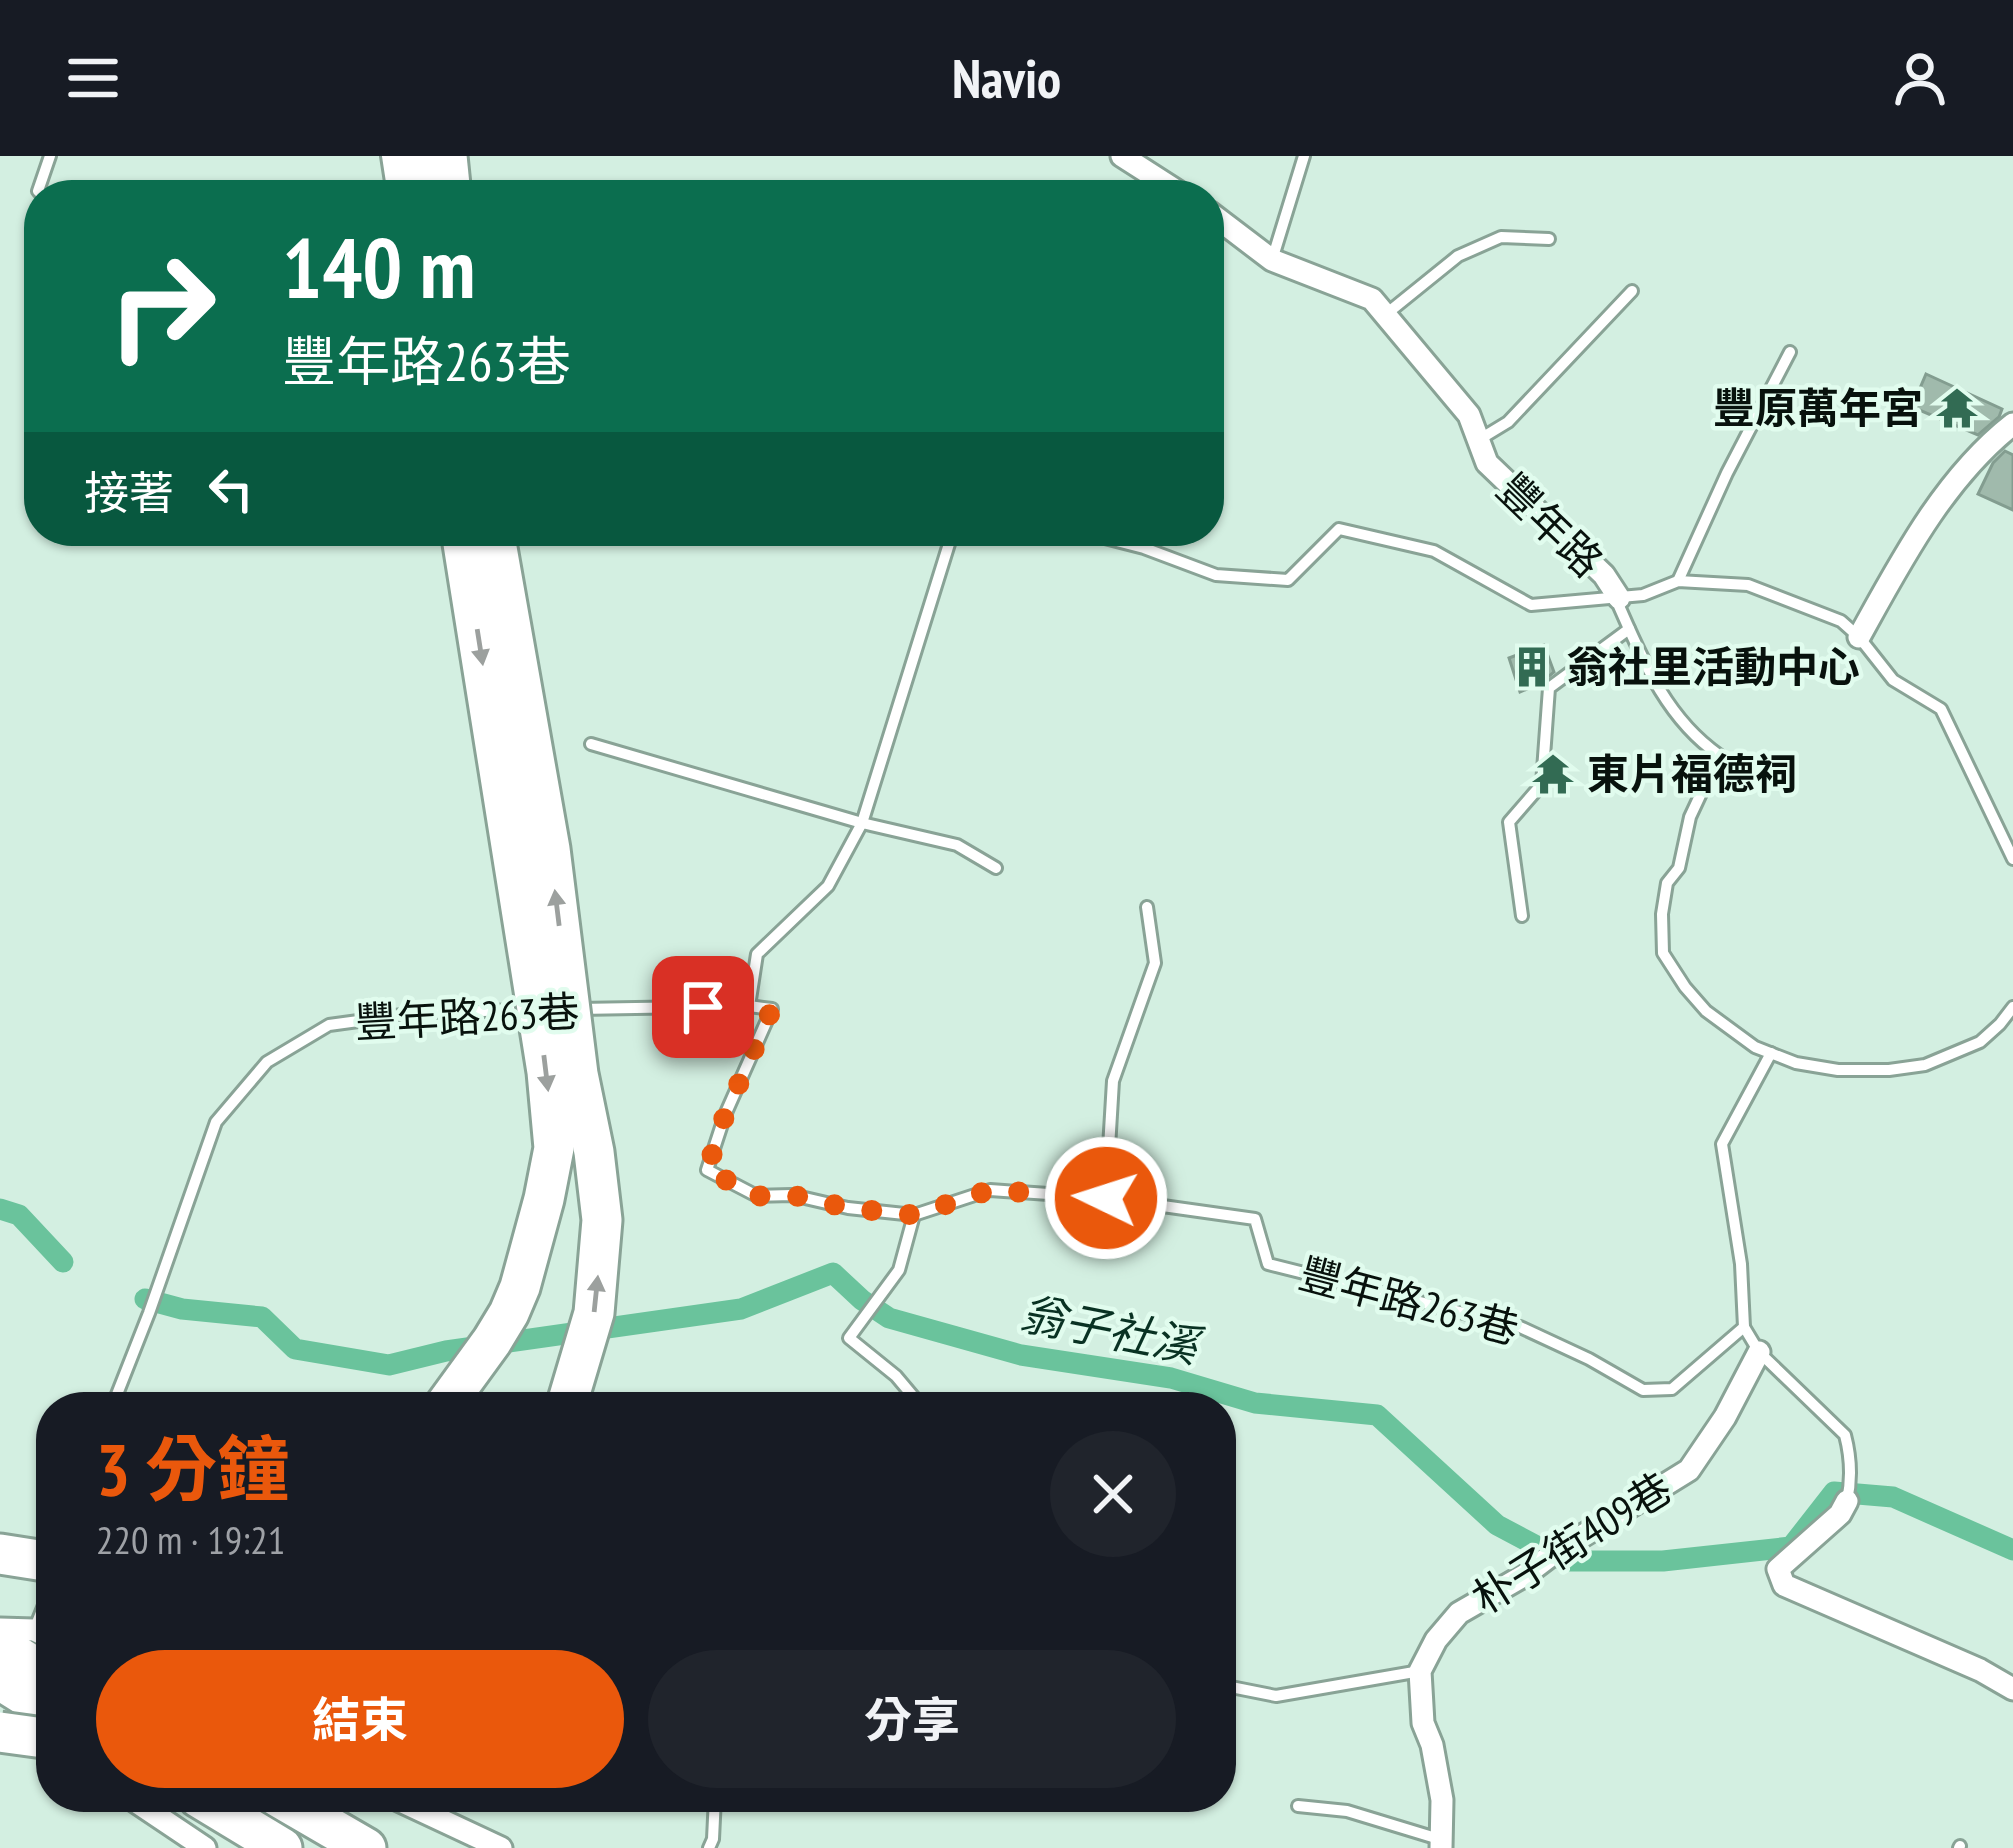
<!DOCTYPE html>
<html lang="zh-TW">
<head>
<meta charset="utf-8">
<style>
  :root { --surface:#171b24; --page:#20242c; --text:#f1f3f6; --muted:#9ea1a6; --accent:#ea580c }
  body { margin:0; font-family:"PT Sans Narrow","Noto Sans TC",sans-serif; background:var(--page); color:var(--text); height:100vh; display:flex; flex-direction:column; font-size:45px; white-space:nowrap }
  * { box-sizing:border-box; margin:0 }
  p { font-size:39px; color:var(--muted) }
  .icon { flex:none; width:66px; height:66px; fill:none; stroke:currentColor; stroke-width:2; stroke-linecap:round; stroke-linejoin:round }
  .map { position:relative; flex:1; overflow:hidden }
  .panel { position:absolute; left:36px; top:1236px; width:1200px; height:420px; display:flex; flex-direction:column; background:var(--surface); border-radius:48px; box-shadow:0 3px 9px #0004 }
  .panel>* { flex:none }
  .guide { position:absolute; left:24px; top:24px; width:1200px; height:366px; border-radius:48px; box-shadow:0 3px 9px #0004; background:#0b6e4f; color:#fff; overflow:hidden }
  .pin { position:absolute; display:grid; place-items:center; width:102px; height:102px; color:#fff; margin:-51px; border-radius:24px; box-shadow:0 6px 18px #0006 }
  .me { position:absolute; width:132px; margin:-66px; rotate:274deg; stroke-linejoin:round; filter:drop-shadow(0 0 9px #0008) }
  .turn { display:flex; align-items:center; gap:42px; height:252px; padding:0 60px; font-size:54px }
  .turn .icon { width:156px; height:156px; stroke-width:2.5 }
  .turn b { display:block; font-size:84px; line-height:102px }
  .then { display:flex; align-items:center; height:114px; padding:0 60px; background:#0003; gap:24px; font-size:45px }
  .round { display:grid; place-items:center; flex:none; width:126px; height:126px; border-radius:63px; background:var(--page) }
  .head { display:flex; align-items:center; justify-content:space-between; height:204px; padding:0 60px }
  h1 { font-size:72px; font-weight:700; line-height:90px; color:var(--accent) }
  .button { display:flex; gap:24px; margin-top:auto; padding:24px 60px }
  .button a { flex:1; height:138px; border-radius:72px; background:var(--accent); color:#fff; font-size:48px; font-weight:700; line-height:138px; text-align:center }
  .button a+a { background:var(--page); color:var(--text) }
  header { display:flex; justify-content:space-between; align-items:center; height:156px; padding:0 60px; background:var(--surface); font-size:54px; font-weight:700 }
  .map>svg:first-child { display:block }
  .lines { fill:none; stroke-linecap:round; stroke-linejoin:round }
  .canal { stroke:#6ac39c; stroke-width:21 }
  .building { fill:#a0baac; stroke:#839d90; stroke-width:3 }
  .service-casing { stroke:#89a396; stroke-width:16 }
  .minor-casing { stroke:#89a396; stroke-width:27 }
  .motorway-casing { stroke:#89a396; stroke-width:45 }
  .service { stroke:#fff; stroke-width:10 }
  .minor { stroke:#fff; stroke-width:21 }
  .motorway { stroke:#fff; stroke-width:39 }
  .motorway-bridge-casing { stroke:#89a396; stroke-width:45; stroke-linecap:butt }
  .motorway-bridge { stroke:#fff; stroke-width:39 }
  .oneway { fill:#9ca09e }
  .route { stroke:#ea580c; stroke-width:21; stroke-dasharray:0 37.8 }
  .labels { text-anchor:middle; stroke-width:9; stroke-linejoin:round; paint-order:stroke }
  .poi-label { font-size:42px; font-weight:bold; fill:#08120d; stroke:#e1fcee; text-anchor:start }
  .street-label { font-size:42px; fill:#08120d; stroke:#e1fcee }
  .water-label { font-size:45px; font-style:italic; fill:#093223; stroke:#e1fcee }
</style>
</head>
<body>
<header><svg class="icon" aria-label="menu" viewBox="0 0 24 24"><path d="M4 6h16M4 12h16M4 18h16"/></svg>Navio<svg class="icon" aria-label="person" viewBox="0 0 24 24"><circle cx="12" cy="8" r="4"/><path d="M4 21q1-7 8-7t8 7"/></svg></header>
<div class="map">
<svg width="2013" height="1692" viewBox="0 0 2013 1692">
  <rect width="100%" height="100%" fill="#d3efe1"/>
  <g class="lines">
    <g class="canal">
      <path d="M 0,1053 L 19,1059 L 63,1106"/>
      <path d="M 145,1143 L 182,1153 L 262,1161 L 295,1193 L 389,1209 L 446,1195 L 741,1153 L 833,1117 L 862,1144 L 889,1162 L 1021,1199 L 1171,1222 L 1255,1247 L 1377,1259 L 1497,1369 L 1565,1405 L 1663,1405 L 1791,1391 L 1834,1336 L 1893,1341 L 2013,1394"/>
    </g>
  </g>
  <g class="building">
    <path d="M 1926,218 L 2002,253 L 1999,261 L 1978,279 L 1912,251 Z"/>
    <path d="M 2005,295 L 2013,299 L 2013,354 L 1978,338 L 1993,307 Z"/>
    <path d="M 1544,489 L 1554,516 L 1541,527 L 1520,536 L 1509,502 Z"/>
  </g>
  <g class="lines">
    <g class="service-casing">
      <g id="service">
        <path d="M 387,0 L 393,39"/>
        <path d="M 1020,33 L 1029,39"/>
        <path d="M 43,39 L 38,35 L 50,0"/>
        <path d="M 1108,39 L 1116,39"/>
        <path d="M 1272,104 L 1304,0"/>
        <path d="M 1385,159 L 1458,100 L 1501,81 L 1549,83"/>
        <path d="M 1480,283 L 1508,266 L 1632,135"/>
        <path d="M 1091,375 L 1097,380 L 1144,392 L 1216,419 L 1288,424 L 1339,373 L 1434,395 L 1531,449 L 1643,439 L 1678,425 L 1748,429 L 1841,465 L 1859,481 L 1893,524 L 1941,553 L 2013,703"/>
        <path d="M 1678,425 L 1727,317 L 1790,196"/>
        <path d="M 1619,442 L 1619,450 C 1643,505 1667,563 1719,599 L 1690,661 L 1679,712 L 1667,727 L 1662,758 L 1663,797 L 1685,831 L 1706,855 L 1755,891 L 1796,907 L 1838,914 L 1889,914 L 1925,909 L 1980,886 L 2000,868 L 2013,851"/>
        <path d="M 591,588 L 862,667 L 957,689 L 996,712"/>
        <path d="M 1522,760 L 1509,666 L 1542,628 L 1549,532 L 1629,473"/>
        <path d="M 749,850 L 757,798 L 828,730 L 862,667 L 953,375"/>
        <path d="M 579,853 L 749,850 L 772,853 L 725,959 L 707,1014 L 757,1040 L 792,1039 L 848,1052 L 914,1059 L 990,1034 L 1106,1042 L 1255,1063 L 1268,1108 L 1520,1171 L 1589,1203 L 1643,1234 L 1672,1233 L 1744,1171"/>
        <path d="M 1771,897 L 1722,988 L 1741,1108 L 1744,1171 L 1759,1196 L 1845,1279 C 1851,1302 1852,1322 1847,1345"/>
        <path d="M 1106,1042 L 1113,925 L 1155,807 L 1147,751"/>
        <path d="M 914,1059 L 899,1114 L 849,1182 L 896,1220 L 917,1245 L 914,1251"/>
        <path d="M 112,1251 L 149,1157 L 216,966 L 267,906 L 329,869 L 424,856 L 531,854"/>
        <path d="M 34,1474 L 51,1432"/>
        <path d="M 1221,1529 L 1276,1540 L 1420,1515"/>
        <path d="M 1298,1650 L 1347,1655 L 1439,1683"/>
        <path d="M 709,1692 L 713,1683 L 715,1641"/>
        <path d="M 1959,1692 L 1960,1690"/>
      </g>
    </g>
    <g class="minor-casing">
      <g id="minor">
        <path d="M 1122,0 L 1183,39"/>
        <path d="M 1209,56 L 1272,104 L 1372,143 L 1469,259 L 1487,307 L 1604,419 L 1619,442"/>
        <path d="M 1859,481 C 1901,405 1944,322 2013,268"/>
        <path d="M 1847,1345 L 1840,1358 L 1778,1413 L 1784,1429 L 1980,1514 L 2013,1533"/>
        <path d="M 0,1473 L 34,1474 L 51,1482"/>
        <path d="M 129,1641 L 205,1692"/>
        <path d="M 392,1641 L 501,1692"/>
        <path d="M 1441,1692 L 1442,1644 L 1432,1589 L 1423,1567 L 1420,1515 L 1436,1484 L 1459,1457 L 1525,1419 L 1550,1400 L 1689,1314 L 1725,1261 L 1759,1196"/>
      </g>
    </g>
    <g class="motorway-casing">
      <g id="motorway">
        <path d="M 409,0 L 414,39"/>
        <path d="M 447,0 L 451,39"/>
        <path d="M 0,1398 L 51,1406"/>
        <path d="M 0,1489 L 51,1521"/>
        <path d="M 0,1524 L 51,1556"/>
        <path d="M 198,1641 L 282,1692"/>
        <path d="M 278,1641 L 366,1692"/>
      </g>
    </g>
    <use href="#service" class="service"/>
    <use href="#minor" class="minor"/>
    <use href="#motorway" class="motorway"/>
    <g class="motorway-bridge-casing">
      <g id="motorway-bridge">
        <path d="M 494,375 L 550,693 L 578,918 L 594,996 L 602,1064 L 594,1157 L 566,1251"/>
        <path d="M 444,1251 L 492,1185 L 509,1157 L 520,1131 L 544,1043 L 554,992 L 547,916 L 461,375"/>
        <path d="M 0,1576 L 51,1583"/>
      </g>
    </g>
    <use href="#motorway-bridge" class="motorway-bridge"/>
  </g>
  <defs><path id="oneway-solid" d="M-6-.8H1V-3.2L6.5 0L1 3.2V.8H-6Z" transform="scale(3)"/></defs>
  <g class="oneway">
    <use href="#oneway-solid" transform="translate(480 491) rotate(81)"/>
    <use href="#oneway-solid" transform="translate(557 752) rotate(-97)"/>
    <use href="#oneway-solid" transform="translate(546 917) rotate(83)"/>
    <use href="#oneway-solid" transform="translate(596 1138) rotate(-84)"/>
  </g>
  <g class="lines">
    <path class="route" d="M 703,851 L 749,850 L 772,853 L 725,959 L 707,1014 L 757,1040 L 792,1039 L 848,1052 L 914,1059 L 990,1034 L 1106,1042"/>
  </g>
  <defs>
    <g id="temple-bare" transform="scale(3.24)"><path d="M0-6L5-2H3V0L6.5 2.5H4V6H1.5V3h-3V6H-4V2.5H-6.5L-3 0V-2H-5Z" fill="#326b53" stroke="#e1fcee" stroke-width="2.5" paint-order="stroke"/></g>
    <g id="building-bare" transform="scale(3.24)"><path d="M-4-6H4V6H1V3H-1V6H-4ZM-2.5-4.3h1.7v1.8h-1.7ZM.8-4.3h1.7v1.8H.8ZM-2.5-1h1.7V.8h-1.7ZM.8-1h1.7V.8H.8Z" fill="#326b53" stroke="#e1fcee" stroke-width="2.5" paint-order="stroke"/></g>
  </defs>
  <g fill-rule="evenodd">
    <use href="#temple-bare" x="1957" y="252"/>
    <use href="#building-bare" x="1532" y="511"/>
    <use href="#temple-bare" x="1553" y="618"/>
  </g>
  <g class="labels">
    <g class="poi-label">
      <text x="1923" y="267" text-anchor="end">豐原萬年宮</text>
      <text x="1566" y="526">翁社里活動中心</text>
      <text x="1587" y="633">東片福德祠</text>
    </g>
    <g class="street-label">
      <text transform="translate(1550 369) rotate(44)" y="15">豐年路</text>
      <text transform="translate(467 861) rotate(-3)" y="15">豐年路263巷</text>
      <text transform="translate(1409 1145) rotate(15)" y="15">豐年路263巷</text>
      <text transform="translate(1572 1387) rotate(-32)" y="15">朴子街409巷</text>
    </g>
    <g class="water-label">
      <text transform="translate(1109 1174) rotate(11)" y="16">翁子社溪</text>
    </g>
  </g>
</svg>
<div class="pin" style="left:703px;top:851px;background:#d93025"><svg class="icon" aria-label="arrive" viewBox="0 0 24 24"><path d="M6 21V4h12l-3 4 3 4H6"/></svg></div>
<svg class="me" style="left:1106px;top:1042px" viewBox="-20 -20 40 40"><circle r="17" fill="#ea580c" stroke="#fff" stroke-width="3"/><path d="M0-11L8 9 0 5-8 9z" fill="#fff"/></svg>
<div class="guide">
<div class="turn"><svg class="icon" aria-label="right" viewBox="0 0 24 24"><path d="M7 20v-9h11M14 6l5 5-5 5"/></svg><div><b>140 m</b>豐年路263巷</div></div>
<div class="then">接著<svg class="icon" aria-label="left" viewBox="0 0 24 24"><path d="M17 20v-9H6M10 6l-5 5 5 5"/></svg></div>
</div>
<section class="panel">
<div class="head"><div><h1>3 分鐘</h1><p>220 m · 19:21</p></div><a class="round"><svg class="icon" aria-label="close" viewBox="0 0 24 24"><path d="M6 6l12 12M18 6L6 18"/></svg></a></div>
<div class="button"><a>結束</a><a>分享</a></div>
</section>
</div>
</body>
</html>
